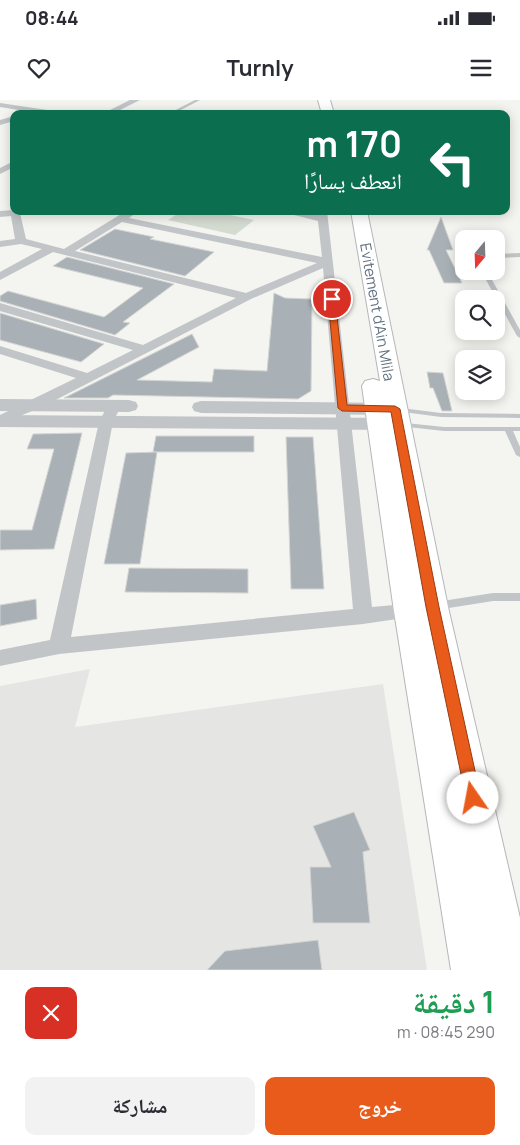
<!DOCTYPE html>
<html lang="ar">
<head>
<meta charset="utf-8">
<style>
  :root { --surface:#fff; --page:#f2f2f3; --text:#2b2b33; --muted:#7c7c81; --accent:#e95b1b }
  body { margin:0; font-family:Manrope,"Noto Naskh Arabic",sans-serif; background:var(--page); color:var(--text); direction:rtl; height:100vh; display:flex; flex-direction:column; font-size:19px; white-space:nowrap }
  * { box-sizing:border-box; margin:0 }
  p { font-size:16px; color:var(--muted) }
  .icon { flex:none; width:28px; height:28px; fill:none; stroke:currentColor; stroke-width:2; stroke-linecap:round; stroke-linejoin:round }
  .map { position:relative; height:870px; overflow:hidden; direction:ltr }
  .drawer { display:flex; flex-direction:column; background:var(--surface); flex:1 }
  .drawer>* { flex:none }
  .guide { position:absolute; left:10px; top:10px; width:500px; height:105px; border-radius:10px; box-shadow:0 2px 12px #0003; direction:rtl; background:#0b6e4f; color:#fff; overflow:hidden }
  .needle { width:32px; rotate:199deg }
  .buttons { position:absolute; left:455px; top:130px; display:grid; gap:10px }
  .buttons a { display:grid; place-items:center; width:50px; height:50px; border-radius:10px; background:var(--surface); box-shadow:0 2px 12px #0003; font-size:25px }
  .pin { position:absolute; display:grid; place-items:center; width:42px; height:42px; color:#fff; margin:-21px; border:2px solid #fff; border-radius:50%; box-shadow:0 1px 5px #0007 }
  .me { position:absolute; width:55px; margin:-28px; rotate:348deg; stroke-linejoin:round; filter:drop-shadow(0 0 4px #0008) }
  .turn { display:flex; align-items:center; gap:18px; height:105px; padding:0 25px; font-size:22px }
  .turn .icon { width:65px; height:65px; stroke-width:2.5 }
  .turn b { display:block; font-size:35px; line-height:42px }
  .round { display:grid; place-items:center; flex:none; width:52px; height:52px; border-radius:10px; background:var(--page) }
  .headline { display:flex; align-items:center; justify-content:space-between; height:85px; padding:0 25px }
  h1 { font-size:30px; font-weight:700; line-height:38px; color:#1e9e55 }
  .primary-button { display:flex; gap:10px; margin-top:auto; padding:10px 25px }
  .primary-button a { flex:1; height:58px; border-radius:10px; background:var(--accent); color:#fff; font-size:20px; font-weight:700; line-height:58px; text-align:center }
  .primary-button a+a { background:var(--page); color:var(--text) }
  .status { display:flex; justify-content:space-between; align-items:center; height:35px; padding:0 25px; background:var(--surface); direction:ltr }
  .status svg { height:14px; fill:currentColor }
  header { display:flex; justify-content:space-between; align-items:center; height:65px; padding:0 25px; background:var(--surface); font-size:22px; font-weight:700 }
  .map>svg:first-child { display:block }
  .built { fill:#e5e6e4 }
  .green { fill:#d4dbd1 }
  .building { fill:#a9b1b7; stroke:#d5d5d3 }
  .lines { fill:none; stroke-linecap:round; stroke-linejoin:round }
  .trunk-casing { stroke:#b4b7ba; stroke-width:2 }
  .service { fill:#c1c5c8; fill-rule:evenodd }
  .minor { fill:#c1c5c8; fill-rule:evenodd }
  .tertiary { fill:#c1c5c8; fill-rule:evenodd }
  .trunk { fill:#fff; fill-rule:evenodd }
  .route { fill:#e95b1b; stroke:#973b12 }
  .labels { text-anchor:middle; stroke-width:5; stroke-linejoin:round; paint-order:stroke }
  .street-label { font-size:15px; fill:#627282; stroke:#fff }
</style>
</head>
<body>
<div class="status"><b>08:44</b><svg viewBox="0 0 49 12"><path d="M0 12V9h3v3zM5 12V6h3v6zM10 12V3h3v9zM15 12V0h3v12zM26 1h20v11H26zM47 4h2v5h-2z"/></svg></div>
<header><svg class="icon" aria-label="menu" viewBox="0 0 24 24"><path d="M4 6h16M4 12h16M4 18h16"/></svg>Turnly<svg class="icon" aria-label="heart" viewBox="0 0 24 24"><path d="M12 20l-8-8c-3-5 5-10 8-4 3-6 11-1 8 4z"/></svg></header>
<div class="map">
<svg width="520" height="870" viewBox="0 0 520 870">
  <rect width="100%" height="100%" fill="#f4f4f0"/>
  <path class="built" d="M 90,569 L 75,627 L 383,584 L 427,870 L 0,870 L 0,586 Z"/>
  <path class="green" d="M 182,111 L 211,111 L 254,120 L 235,135 L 168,120 Z"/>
  <g class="building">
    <path d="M 441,117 L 453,150 L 446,150 L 462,183 L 444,183 L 429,150 L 427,150 Z"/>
    <path d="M 115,129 L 154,137 L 150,139 L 214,152 L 185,176 L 80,150 Z"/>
    <path d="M 67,157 L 174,184 L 123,222 L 130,223 L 115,235 L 0,201 L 0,196 L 8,191 L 104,217 L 143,188 L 53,166 Z"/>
    <path d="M 274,193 L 285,198 L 312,199 L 311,291 L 298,299 L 113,295 L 108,298 L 64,298 L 192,234 L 199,247 L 137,280 L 212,282 L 214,269 L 267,271 Z"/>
    <path d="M 0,213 L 104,244 L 81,262 L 0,240 Z"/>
    <path d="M 427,272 L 443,273 L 452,311 L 442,311 L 433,288 L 430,288 Z"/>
    <path d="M 82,333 L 54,449 L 0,450 L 0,430 L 32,430 L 54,349 L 27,349 L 33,334 Z"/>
    <path d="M 156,336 L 254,336 L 254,352 L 153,352 Z"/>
    <path d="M 286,337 L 313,337 L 324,489 L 291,489 Z"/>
    <path d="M 157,352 L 140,464 L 104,464 L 126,353 Z"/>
    <path d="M 129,468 L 248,469 L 248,493 L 125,492 Z"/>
    <path d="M 36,499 L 37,519 L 0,526 L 0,505 Z"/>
    <path d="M 354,712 L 370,750 L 363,752 L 370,823 L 313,823 L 310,767 L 331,767 L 313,726 Z"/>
    <path d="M 318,840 L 322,870 L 207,870 L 225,851 Z"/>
  </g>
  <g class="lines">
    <g class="trunk-casing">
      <g id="trunk">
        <path d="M 318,0 L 330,0 L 334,14 L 322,14 Z"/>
        <path d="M 351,111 L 367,111 L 448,507 L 520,818 L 520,870 L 451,870 L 394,511 L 362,286 L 365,281 L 373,279 L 380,281 Z"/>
      </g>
    </g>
    <g class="service">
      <path d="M 195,0 L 200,0 L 173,14 L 168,14 Z"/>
      <path d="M 520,153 L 520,157 L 496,158 L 496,154 Z"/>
      <path d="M 481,171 L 487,171 L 520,230 L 520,238 L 517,236 Z"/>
      <path d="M 393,307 L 441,313 L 520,314 L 520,318 L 441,317 L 396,311 L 392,309 Z"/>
      <path d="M 396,322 L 444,327 L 520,327 L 520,331 L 513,331 L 520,347 L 520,357 L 516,355 L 505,331 L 444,331 L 399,326 L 396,326 Z"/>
      <path d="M 493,493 L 520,493 L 520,501 L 493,501 L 436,510 L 433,509 L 431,506 L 433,503 L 436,502 Z"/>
    </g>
    <g class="minor">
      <path d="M 130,0 L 140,0 L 112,14 L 102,14 Z"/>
      <path d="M 0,3 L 61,12 L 65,14 L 44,14 L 0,7 Z"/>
      <path d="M 14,16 L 14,21 L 0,25 L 0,20 Z"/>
      <path d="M 14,61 L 14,67 L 0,74 L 0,68 Z"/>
      <path d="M 14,110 L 20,113 L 26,139 L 64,149 L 126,111 L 134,111 L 133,115 L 129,118 L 322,157 L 318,121 L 278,111 L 299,111 L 318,115 L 317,111 L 327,111 L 372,507 L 417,503 L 424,505 L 427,510 L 424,515 L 363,524 L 59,554 L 0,566 L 0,550 L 50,540 L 99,322 L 109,303 L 119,303 L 121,306 L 113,322 L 71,537 L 353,509 L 323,168 L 251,199 L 42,307 L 0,324 L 0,315 L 76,278 L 0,254 L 0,246 L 87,273 L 133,250 L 0,211 L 0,203 L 143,245 L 236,198 L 53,152 L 0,180 L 0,172 L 42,149 L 21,144 L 0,147 L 0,141 L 15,139 L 11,116 L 0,117 L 0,111 ZM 122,122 L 317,163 L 246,193 L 75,151 Z"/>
    </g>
    <g class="tertiary">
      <path d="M 0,299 L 129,300 L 136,302 L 138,306 L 136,310 L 129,312 L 0,311 Z"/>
      <path d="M 201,301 L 395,303 L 402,305 L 404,309 L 402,313 L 395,315 L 201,313 L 194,311 L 192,307 L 194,303 Z"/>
      <path d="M 0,315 L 396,318 L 403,320 L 406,324 L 403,328 L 396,330 L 0,327 Z"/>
    </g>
    <use href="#trunk" class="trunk"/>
  </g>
  <path class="route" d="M 332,196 L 335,199 L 347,305 L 395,306 L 400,309 L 439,507 L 481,698 L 479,703 L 473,705 L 468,703 L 466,698 L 426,507 L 391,312 L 342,311 L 338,308 L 328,199 Z"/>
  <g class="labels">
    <g class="street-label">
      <text transform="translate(377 212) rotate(80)" y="5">Evitement d'Ain Mlila</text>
    </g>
  </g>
</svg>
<div class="buttons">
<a><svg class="needle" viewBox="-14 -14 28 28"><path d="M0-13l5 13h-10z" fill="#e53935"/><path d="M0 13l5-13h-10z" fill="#7c7c81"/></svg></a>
<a><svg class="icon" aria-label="search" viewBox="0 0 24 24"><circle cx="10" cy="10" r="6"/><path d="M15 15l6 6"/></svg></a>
<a><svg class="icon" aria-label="layers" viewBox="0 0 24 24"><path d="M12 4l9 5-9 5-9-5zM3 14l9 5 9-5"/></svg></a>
</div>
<div class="pin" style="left:332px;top:199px;background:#d93025"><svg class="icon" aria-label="arrive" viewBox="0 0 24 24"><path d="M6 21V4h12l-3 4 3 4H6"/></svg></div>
<svg class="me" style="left:473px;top:698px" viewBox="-20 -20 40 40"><circle r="19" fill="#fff"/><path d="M0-13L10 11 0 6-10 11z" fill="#e95b1b"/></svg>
<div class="guide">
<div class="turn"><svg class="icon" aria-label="left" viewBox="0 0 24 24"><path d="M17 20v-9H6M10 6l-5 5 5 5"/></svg><div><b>170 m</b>انعطف يسارًا</div></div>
</div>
</div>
<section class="drawer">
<div class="headline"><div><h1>1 دقيقة</h1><p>290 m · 08:45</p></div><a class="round" style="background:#d93025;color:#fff"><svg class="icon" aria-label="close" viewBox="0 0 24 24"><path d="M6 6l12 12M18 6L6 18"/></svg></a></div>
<div class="primary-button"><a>خروج</a><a>مشاركة</a></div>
</section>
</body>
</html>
